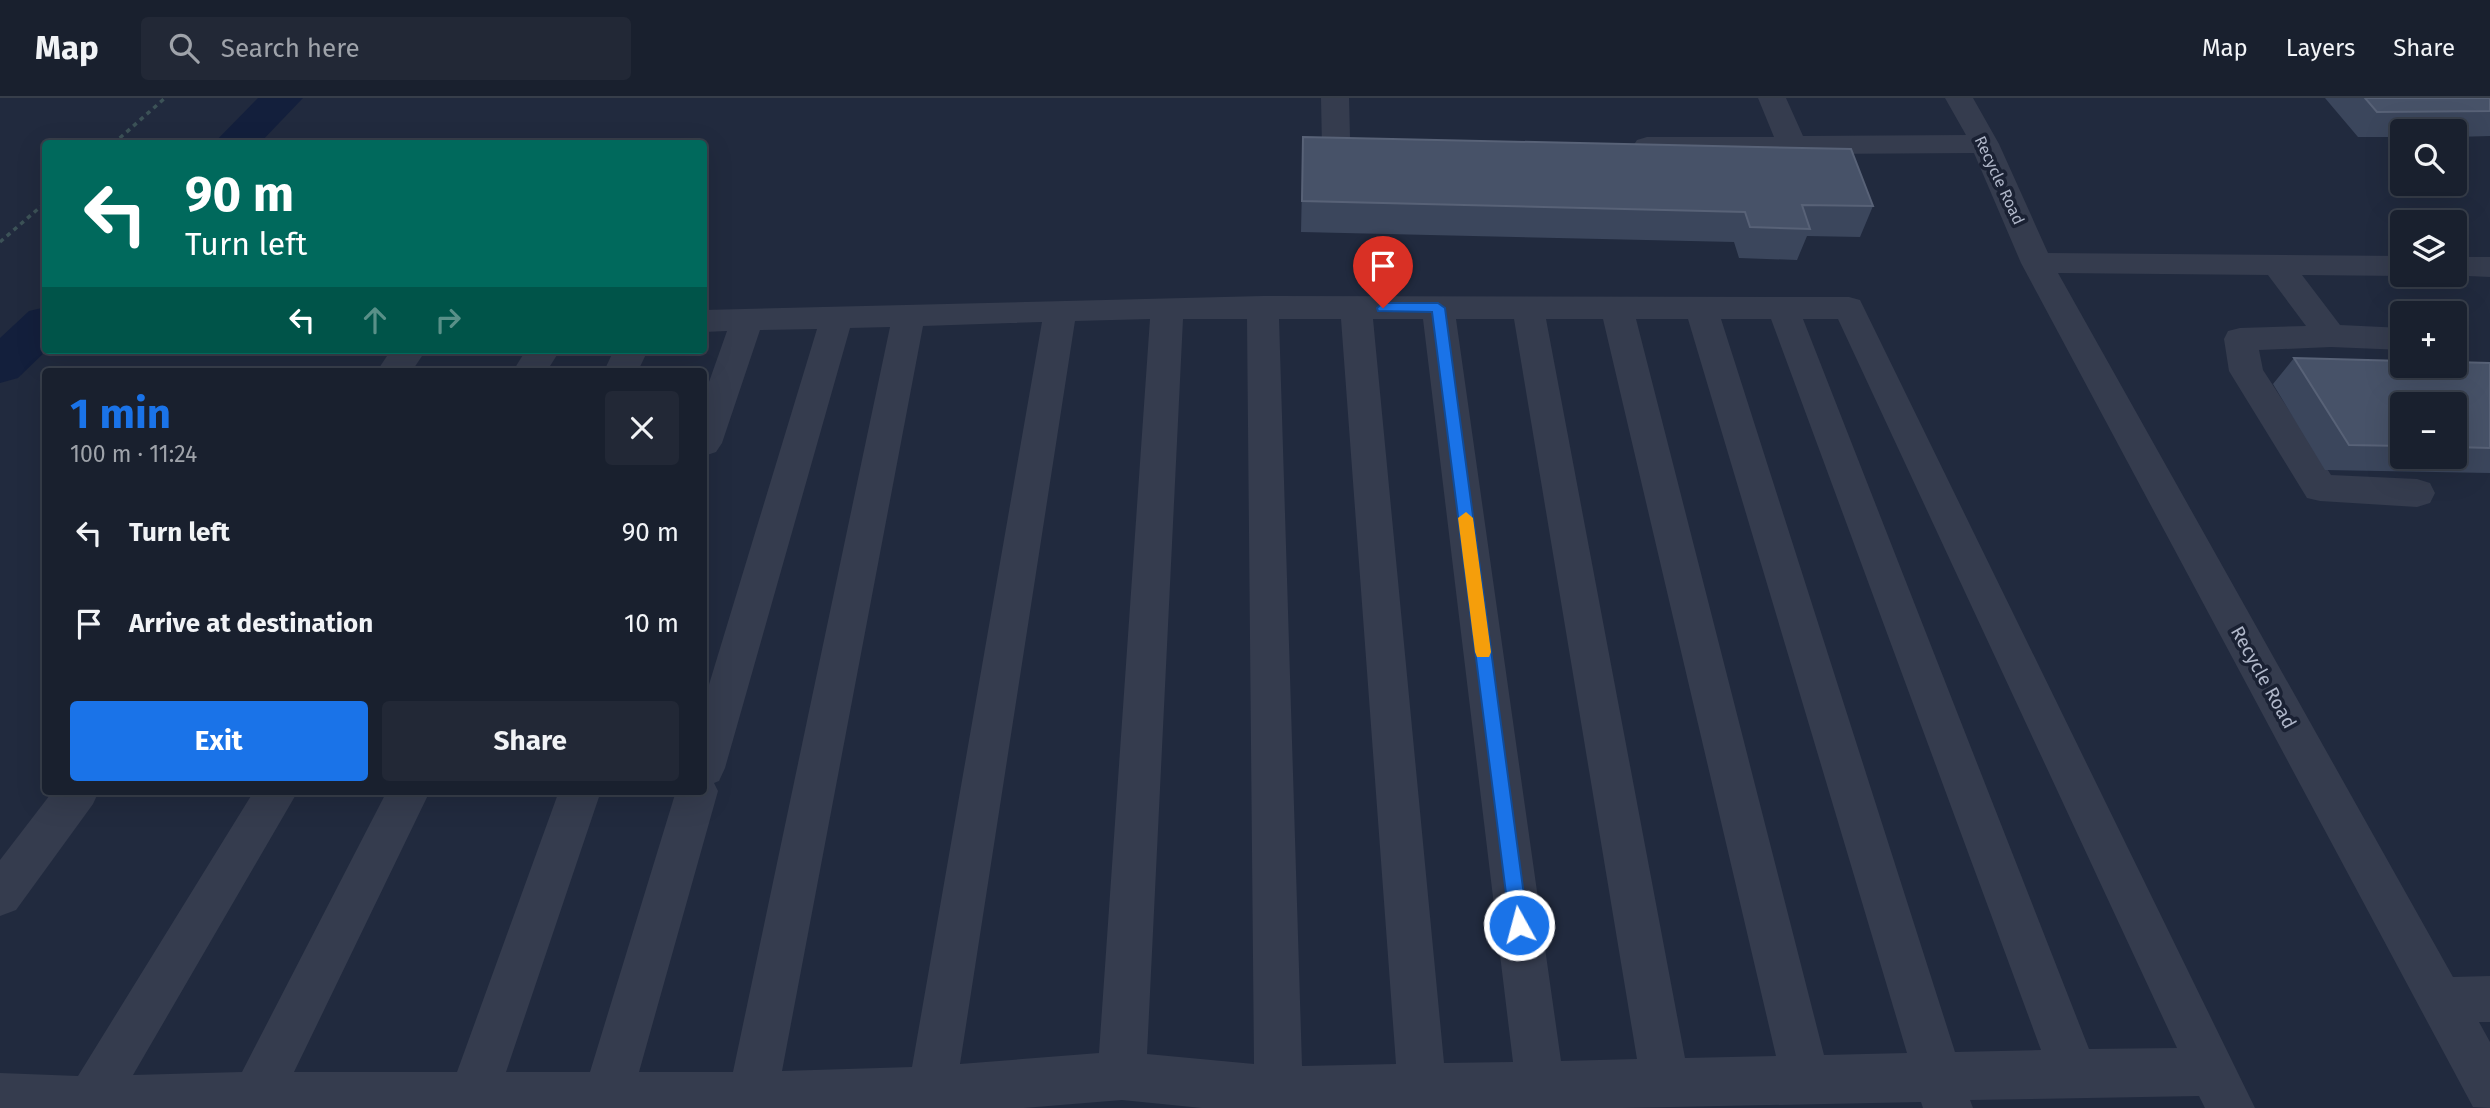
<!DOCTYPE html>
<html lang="en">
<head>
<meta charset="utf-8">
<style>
  :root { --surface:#19202e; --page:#222836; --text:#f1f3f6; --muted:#9fa3aa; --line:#373e4a; --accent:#1a73e8 }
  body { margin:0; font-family:"Fira Sans",sans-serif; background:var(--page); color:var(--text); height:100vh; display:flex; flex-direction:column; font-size:26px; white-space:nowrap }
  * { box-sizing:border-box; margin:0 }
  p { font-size:23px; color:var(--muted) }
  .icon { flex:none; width:38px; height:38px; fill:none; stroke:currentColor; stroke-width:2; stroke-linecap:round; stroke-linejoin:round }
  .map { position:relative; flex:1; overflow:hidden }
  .details { position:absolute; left:42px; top:270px; width:665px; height:427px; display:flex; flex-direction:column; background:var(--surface); border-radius:7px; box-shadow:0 7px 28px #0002,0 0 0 2px var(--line) }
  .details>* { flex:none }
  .banner { position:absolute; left:42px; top:42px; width:665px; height:214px; border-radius:7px; box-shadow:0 7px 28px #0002,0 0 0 2px var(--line); background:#00695c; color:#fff; overflow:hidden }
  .tools { position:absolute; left:2390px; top:21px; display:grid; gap:14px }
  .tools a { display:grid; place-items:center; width:77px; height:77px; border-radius:7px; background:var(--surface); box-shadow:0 7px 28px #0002,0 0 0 2px var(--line); font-size:35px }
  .pin { position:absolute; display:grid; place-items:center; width:60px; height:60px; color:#fff; margin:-72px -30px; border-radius:50% 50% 50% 0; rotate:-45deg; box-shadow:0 0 7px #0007 }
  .pin .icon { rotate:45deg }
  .me { position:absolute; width:77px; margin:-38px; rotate:353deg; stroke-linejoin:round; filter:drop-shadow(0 0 5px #0008) }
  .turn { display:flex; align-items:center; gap:24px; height:147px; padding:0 28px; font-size:32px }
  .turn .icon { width:91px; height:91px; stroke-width:2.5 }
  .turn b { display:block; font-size:49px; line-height:60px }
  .lanes { display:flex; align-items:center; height:66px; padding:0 28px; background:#0003; justify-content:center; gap:35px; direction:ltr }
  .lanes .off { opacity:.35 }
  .round { display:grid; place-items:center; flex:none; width:74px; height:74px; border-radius:7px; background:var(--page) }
  .head { display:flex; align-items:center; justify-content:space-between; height:119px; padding:0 28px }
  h1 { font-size:42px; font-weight:700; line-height:52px; color:var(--accent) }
  .primary-button { display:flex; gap:14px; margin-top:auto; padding:14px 28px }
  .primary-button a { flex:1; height:80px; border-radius:7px; background:var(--accent); color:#fff; font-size:28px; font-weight:700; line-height:80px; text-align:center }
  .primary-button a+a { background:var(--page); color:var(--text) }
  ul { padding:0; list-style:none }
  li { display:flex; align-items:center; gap:21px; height:91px; padding:0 28px }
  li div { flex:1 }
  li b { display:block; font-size:26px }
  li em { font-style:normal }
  header { display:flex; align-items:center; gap:42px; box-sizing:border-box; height:98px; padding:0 35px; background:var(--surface); border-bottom:2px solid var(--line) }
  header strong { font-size:33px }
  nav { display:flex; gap:38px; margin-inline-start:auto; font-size:24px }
  .search { width:490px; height:63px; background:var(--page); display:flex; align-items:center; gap:18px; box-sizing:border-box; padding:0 24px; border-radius:7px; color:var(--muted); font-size:26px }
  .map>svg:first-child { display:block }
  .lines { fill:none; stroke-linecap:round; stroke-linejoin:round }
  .canal { fill:#131f3c; fill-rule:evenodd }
  .path { stroke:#3c5257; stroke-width:3.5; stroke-dasharray:4.5 4.5; stroke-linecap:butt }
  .minor { fill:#353c4e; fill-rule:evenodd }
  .wall { fill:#3b465c; fill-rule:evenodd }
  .building { fill:#475268; stroke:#586277; stroke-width:2 }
  .route { fill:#1a73e8; stroke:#114b97; stroke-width:2 }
  .slow { fill:#f59e0b }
  .labels { text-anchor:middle; stroke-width:7; stroke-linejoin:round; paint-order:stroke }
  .far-street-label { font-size:16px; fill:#b0b7c9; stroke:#1a2133 }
  .street-label { font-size:19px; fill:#b0b7c9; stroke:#1a2133 }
</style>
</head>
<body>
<header>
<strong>Map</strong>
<div class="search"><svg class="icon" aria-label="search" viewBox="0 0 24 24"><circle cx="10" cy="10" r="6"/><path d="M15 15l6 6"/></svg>Search here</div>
<nav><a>Map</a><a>Layers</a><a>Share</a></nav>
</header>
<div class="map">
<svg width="2490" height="1010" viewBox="0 0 2490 1010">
  <rect width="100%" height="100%" fill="#212a3e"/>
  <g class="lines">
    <g class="canal">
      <path d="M 258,0 L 303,0 L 259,46 L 213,46 Z"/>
      <path d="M 46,209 L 47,252 L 18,280 L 0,285 L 0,240 L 29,213 Z"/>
    </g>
    <g class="path">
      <path d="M 113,46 L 165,0"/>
      <path d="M 0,144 L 46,104"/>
    </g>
    <g class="minor">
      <path d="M 1321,0 L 1349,0 L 1350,40 L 1391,43 L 1395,49 L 1391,55 L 1381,58 L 1326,55 L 1322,49 Z"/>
      <path d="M 1758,0 L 1786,0 L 1803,38 L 1966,37 L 1945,0 L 1973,0 L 1999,46 L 2048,155 L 2403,158 L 2403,177 L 2408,177 L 2403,178 L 2302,177 L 2340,227 L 2403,230 L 2403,252 L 2331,249 L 2259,252 L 2263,272 L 2331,377 L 2417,381 L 2430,385 L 2435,395 L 2430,405 L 2417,409 L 2320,403 L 2307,400 L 2229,273 L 2224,241 L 2228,233 L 2240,230 L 2306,228 L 2268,177 L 2058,175 L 2453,879 L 2490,878 L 2490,924 L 2479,924 L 2490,944 L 2490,1010 L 2473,1009 L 2021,165 L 1974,55 L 1647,57 L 1637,54 L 1633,48 L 1637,42 L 1647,39 L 1774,39 Z"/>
      <path d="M 2455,159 L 2490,159 L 2490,179 L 2446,177 L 2455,177 Z"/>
      <path d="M 1263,198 L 1849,199 L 1860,202 L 2255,1010 L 2205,1010 L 2199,998 L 1970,1002 L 1973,1010 L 1923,1010 L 1921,1004 L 1623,1010 L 1202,1010 L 1122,1002 L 1024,1010 L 0,1010 L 0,975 L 78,978 L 254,693 L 298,693 L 133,977 L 242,974 L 387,693 L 430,693 L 294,974 L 457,974 L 559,693 L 601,693 L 506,974 L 590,974 L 676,693 L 704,693 L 704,603 L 817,231 L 760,232 L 722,345 L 716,354 L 704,358 L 704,298 L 727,233 L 704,234 L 704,212 ZM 1150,221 L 1099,955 L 960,966 L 1075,223 ZM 1183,221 L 1247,221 L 1254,966 L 1147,956 ZM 1279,221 L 1341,221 L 1396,966 L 1302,968 ZM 1373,221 L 1423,221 L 1513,964 L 1444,965 ZM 1456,221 L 1514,221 L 1637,961 L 1561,963 ZM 1546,221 L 1603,221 L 1776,958 L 1685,960 ZM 1636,221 L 1688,221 L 1907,955 L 1824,957 ZM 1721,221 L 1771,221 L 2041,952 L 1955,954 ZM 1803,221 L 1838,221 L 2177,950 L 2089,951 ZM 1042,224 L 912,969 L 782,973 L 923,228 ZM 890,229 L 733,974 L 639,974 L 718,693 L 714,685 L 719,683 L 725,670 L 850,230 Z"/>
      <path d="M 391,252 L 426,252 L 412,273 L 377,273 Z"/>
      <path d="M 526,252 L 560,252 L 547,273 L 513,273 Z"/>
      <path d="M 614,252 L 648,252 L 638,273 L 604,273 Z"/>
      <path d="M 53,693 L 99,693 L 93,706 L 16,812 L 0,818 L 0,762 Z"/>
    </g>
  </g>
  <g class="wall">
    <path d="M 2325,0 L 2490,0 L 2490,38 L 2455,39 L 2455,33 L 2403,33 L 2403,39 L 2358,39 Z"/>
    <path d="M 1303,39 L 1873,108 L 1860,139 L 1807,138 L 1797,162 L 1739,160 L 1734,144 L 1301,134 Z"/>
    <path d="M 2294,260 L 2490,265 L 2490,375 L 2325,372 L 2273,286 ZM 2403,306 L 2455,306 L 2455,359 L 2403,359 Z"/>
  </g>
  <g class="building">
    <path d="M 2365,0 L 2490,0 L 2490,13 L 2377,14 Z"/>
    <path d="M 1303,39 L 1851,51 L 1873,108 L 1802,107 L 1810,131 L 1750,129 L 1745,114 L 1302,103 Z"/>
    <path d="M 2294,260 L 2403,263 L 2403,268 L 2455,268 L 2455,264 L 2490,265 L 2490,350 L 2455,349 L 2455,306 L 2403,306 L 2403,348 L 2349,347 Z"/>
  </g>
  <path class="route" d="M 1383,205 L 1438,205 L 1445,210 L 1528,827 L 1526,833 L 1519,835 L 1512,833 L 1510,827 L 1432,214 L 1378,213 L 1377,210 Z"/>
  <path class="slow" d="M 1466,414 L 1473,420 L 1491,554 L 1489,559 L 1477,559 L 1475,554 L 1458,420 Z"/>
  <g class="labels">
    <g class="far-street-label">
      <text transform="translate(2000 82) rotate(65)" y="6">Recycle Road</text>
    </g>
    <g class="street-label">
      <text transform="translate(2264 579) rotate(61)" y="7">Recycle Road</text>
    </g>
  </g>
</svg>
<div class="tools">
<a><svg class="icon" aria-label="search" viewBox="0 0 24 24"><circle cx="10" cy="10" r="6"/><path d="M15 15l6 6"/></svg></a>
<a><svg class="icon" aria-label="layers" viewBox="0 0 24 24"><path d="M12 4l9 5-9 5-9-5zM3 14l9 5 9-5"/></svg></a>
<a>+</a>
<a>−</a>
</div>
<div class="pin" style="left:1383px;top:210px;background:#d93025"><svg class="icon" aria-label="arrive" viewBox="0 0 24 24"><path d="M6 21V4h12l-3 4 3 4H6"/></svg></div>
<svg class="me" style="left:1519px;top:827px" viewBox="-20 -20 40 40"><circle r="17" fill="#1a73e8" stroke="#fff" stroke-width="3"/><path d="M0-11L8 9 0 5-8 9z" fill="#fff"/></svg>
<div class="banner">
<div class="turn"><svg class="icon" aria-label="left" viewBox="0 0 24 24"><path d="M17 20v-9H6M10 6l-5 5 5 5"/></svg><div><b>90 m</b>Turn left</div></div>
<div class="lanes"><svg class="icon" aria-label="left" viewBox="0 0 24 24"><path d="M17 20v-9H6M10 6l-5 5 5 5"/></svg><svg class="icon off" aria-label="ahead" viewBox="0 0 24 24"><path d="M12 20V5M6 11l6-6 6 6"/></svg><svg class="icon off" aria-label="right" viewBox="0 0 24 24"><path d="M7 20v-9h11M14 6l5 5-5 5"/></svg></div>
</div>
<section class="details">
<div class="head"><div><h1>1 min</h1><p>100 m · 11:24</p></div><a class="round"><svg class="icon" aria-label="close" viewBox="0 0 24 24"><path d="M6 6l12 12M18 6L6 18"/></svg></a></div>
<ul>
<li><svg class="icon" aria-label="left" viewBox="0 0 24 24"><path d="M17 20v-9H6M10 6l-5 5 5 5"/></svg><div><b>Turn left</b></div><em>90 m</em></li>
<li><svg class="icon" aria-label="arrive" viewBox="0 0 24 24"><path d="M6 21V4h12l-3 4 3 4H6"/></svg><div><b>Arrive at destination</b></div><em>10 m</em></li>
</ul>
<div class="primary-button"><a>Exit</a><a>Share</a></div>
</section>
</div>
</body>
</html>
